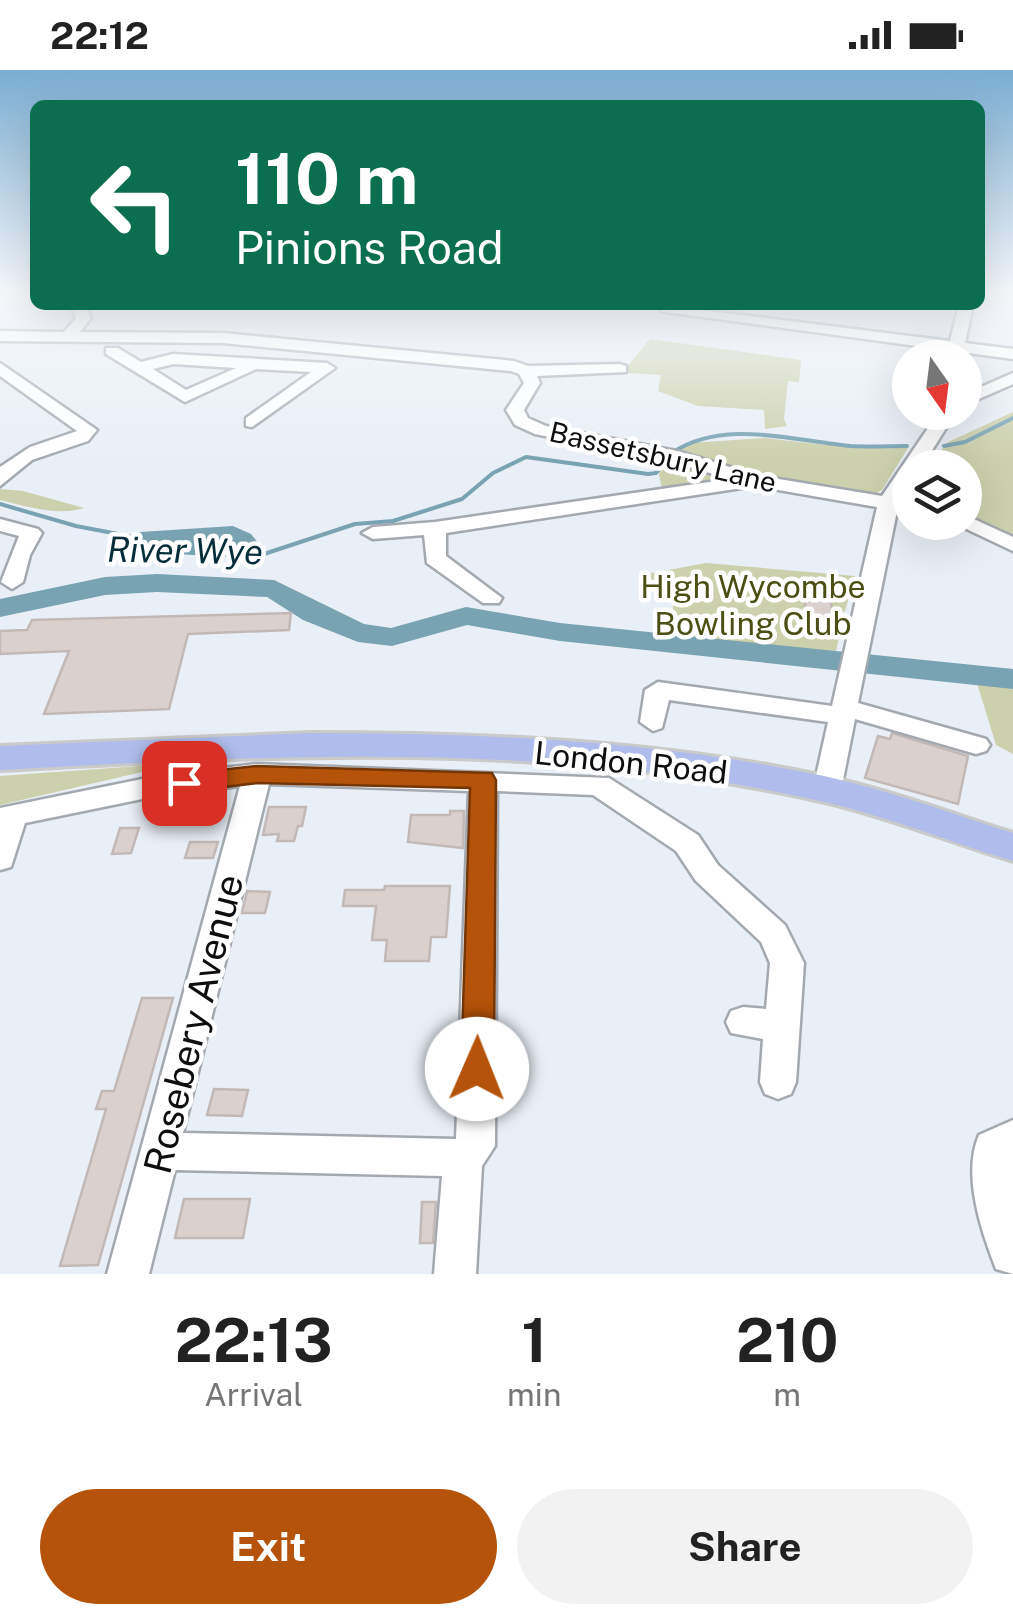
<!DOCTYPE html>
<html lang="en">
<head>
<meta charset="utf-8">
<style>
  :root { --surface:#fff; --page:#f2f2f2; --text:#222; --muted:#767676; --accent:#b45309 }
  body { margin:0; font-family:"Public Sans",sans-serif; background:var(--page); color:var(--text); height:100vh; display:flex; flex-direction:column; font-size:38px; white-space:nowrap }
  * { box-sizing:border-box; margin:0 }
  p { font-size:32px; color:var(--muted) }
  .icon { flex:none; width:55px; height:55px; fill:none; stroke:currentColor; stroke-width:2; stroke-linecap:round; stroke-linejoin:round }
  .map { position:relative; height:1204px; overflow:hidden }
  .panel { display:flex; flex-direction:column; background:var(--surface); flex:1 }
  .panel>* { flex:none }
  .banner { position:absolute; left:30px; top:30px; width:955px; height:210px; border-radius:15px; box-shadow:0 10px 40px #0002; background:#0b6e4f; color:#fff; overflow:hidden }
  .needle { width:65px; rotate:166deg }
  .buttons { position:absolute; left:892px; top:270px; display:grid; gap:20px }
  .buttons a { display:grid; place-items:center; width:90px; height:90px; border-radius:50%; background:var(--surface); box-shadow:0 10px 40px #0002; font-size:50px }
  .pin { position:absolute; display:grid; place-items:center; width:85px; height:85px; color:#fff; margin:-42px; border-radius:20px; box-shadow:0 5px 15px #0006 }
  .me { position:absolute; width:110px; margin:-55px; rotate:1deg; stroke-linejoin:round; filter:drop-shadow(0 0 8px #0008) }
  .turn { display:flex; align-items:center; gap:35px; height:210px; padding:0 40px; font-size:45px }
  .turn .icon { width:130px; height:130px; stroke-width:2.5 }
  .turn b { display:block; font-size:70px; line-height:85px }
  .eta { display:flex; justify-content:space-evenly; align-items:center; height:170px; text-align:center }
  .eta b { font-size:60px; font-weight:700; line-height:70px }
  .button { display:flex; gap:20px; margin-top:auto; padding:20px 40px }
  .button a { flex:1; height:115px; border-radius:60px; background:var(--accent); color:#fff; font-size:40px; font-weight:700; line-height:115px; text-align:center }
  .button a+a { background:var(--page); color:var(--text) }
  .status { display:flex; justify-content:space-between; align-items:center; height:70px; padding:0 50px; background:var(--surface); direction:ltr }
  .status svg { height:28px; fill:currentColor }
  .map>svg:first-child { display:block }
  .green { fill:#ccd0ac }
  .water { fill:#79a3b2 }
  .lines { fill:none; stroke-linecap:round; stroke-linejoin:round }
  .stream { stroke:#79a3b2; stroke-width:4 }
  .river { fill:#79a3b2; fill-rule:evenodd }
  .building { fill:#dad0cd; stroke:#c2b9b6; stroke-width:2.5 }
  .minor-casing { stroke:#a3a9af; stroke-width:5 }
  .major-casing { stroke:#cacaca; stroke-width:6 }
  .minor { fill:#fff; fill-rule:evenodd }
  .major { fill:#b0bceb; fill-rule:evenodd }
  .route { fill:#b45309; stroke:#753606; stroke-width:2.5 }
  .labels { text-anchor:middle; stroke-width:9; stroke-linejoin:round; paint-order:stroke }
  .far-street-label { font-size:28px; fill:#0c0e10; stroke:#fff }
  .park-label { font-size:32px; fill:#4b4f13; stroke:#fff }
  .street-label { font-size:32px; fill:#0c0e10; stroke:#fff }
  .water-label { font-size:35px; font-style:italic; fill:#052e3a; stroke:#fff }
  .near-street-label { font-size:38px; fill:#0c0e10; stroke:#fff }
</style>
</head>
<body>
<div class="status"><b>22:12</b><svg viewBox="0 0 49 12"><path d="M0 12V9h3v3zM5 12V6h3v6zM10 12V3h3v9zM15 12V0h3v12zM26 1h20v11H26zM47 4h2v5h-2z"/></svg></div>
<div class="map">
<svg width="1013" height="1204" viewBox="0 0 1013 1204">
  <rect width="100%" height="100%" fill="#e9eff6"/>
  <g class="green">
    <path d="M 650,269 L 801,290 L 799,312 L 788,311 L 784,349 L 787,356 L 765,359 L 764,340 L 698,336 L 658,321 L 661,305 L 628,303 L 626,298 Z"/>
    <path d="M 1013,342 L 1013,468 L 965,445 L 965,398 L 931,398 L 946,373 Z"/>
    <path d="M 764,368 L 854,378 L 908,378 L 882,420 L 872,425 L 763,408 L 680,381 L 689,373 Z"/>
    <path d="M 663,386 L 730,409 L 728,412 L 663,423 L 659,405 Z"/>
    <path d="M 0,419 L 23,421 L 84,438 C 57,446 28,437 0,430 Z"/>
    <path d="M 706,493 L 855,506 L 845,541 L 837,546 L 842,554 L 836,581 L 673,569 L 676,543 L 673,542 L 673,530 L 647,504 Z"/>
    <path d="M 977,613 L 1013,616 L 1013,684 L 996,675 Z"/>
    <path d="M 168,694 L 168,696 L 0,735 L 0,706 Z"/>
  </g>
  <path class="water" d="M 233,456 L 251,464 L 267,484 L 243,488 L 160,483 L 129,467 L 140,462 Z"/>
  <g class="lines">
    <g class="stream">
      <path d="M 944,376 L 965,372 L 1013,348"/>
      <path d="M 672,383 C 723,348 794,371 851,376 C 870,377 888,376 907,376"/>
      <path d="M 0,434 L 76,456 L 134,467"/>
      <path d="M 264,484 L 355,454 L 393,451 L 462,429 L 493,403 L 526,387 L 648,404 L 656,403 L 664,394"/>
    </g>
    <path class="river" d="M 157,504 L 274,510 L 364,554 L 391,558 L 466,537 L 560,553 L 1013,599 L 1013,619 L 560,571 L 467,555 L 392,576 L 358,572 L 303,550 L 267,527 L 157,522 L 105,525 L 0,547 L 0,529 L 105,507 Z"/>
  </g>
  <g class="building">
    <path d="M 805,523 L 831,526 L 832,552 L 805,549 Z"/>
    <path d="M 291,543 L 289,560 L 188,564 L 169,639 L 44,644 L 69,581 L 0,584 L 0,561 L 27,560 L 32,550 Z"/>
    <path d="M 892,663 L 968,686 L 958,734 L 865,708 L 878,666 L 890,669 Z"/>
    <path d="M 269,737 L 306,737 L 302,756 L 298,756 L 294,771 L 277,771 L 279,764 L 263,765 Z"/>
    <path d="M 450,741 L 464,741 L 463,778 L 408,772 L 411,745 L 450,745 Z"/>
    <path d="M 120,758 L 139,758 L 131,783 L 112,784 Z"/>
    <path d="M 190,772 L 218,772 L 213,788 L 185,788 Z"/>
    <path d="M 385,816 L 450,816 L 446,867 L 431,867 L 429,891 L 385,891 L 387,870 L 372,870 L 376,836 L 343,836 L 345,820 L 384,820 Z"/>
    <path d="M 247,821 L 270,822 L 265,843 L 242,843 Z"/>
    <path d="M 142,928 L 173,928 L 98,1195 L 60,1196 L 106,1039 L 96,1039 L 102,1021 L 114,1021 Z"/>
    <path d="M 214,1019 L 248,1020 L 242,1046 L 207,1045 Z"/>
    <path d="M 184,1129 L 250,1129 L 243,1168 L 175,1168 Z"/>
    <path d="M 422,1132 L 436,1132 L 433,1173 L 420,1173 Z"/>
  </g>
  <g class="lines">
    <g class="minor-casing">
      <g id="minor">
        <path d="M 71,235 L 85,235 L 91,248 L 80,262 L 223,263 L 514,291 L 528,296 L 620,294 L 626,296 L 626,302 L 537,306 L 540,313 L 524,340 L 528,348 L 546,356 L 676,381 L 760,406 L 882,426 L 939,342 L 956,342 L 921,398 L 910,398 L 910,414 L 900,429 L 910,431 L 910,443 L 897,441 L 858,633 L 986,669 L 990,675 L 986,681 L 976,684 L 855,649 L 841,720 L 837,727 L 817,727 L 813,720 L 828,652 L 669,630 L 662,658 L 653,661 L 640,652 L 645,620 L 658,612 L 832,636 L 877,437 L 755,416 L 446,463 L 446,486 L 502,528 L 499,533 L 483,533 L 427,493 L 424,465 L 373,469 L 362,463 L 373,457 L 435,452 L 730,409 L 673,392 L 535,364 L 515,355 L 506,340 L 524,313 L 519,304 L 511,301 L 223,273 L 0,271 L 0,261 L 64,262 L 76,248 Z"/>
        <path d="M 661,235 L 950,271 L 959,235 L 973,235 L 965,273 L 1013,279 L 1013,289 L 666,242 L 661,241 Z"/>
        <path d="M 106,278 L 118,278 L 141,292 L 173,284 L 327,293 L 335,298 L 252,357 L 246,356 L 246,348 L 311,302 L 256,299 L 185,332 L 106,284 ZM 173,294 L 236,298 L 186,320 L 153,299 Z"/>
        <path d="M 0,293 L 97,360 L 88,371 L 32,390 L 0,416 L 0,397 L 30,377 L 77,361 L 0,306 Z"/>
        <path d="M 1013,303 L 1013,314 L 965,335 L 965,324 Z"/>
        <path d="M 965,445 L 1013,467 L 1013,481 L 958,455 L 956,452 L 965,452 Z"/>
        <path d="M 0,449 L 38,459 L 42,463 L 30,485 L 23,512 L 12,519 L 1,512 L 19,466 L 0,461 Z"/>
        <path d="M 257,694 L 609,708 L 698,765 L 718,795 L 785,855 L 804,893 L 796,1012 L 791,1024 L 778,1029 L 765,1024 L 760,1012 L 763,969 L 731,963 L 726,952 L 731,941 L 743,937 L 766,939 L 770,893 L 761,872 L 696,811 L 676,781 L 593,725 L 497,721 L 495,1076 L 482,1096 L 476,1204 L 434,1204 L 442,1106 L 175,1100 L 149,1204 L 107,1204 L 240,716 L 157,726 L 25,753 L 11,797 L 0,800 L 0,738 L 157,706 ZM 269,714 L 469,721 L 456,1069 L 183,1063 Z"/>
        <path d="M 1013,1050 L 1013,1204 L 996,1199 C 981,1161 962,1104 979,1065 Z"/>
      </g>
    </g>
    <g class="major-casing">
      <path id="major" d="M 310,663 C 482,663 654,670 824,706 C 888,720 950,743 1013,763 L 1013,791 C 950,772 889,747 825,732 C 554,670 275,685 0,700 L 0,676 Z"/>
    </g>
    <use href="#minor" class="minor"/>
    <use href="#major" class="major"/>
  </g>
  <linearGradient id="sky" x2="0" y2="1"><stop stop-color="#7badd2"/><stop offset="0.57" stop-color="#f5f8fb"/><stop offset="1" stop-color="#f5f8fb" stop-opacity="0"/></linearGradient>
  <rect width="1013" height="390" fill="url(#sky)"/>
  <path class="route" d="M 257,696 L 492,703 L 496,710 L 494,999 L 489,1010 L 477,1014 L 466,1010 L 461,999 L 470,718 L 257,713 L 184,722 L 175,719 L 171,713 L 175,706 L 184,704 Z"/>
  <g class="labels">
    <g class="far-street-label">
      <text transform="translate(663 387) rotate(13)" y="10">Bassetsbury Lane</text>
    </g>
    <g class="park-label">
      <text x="753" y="528">High Wycombe<tspan x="753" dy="37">Bowling Club</tspan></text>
    </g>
    <g class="street-label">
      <text transform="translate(631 693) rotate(6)" y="11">London Road</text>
    </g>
    <g class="water-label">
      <text transform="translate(185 481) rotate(1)" y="12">River Wye</text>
    </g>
    <g class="near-street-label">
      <text transform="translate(194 954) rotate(-76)" y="13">Rosebery Avenue</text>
    </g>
  </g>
</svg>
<div class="buttons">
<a><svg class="needle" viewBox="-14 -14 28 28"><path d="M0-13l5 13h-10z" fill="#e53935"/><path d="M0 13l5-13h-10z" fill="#767676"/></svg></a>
<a><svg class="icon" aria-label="layers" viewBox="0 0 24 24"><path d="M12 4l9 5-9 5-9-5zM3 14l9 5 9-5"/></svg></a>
</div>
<div class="pin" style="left:184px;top:713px;background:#d93025"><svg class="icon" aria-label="arrive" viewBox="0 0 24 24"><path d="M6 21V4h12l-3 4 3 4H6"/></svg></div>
<svg class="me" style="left:477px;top:999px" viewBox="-20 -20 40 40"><circle r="19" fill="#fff"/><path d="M0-13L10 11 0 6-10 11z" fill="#b45309"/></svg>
<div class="banner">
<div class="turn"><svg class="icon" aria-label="left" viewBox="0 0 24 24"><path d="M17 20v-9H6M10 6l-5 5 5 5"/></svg><div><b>110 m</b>Pinions Road</div></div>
</div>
</div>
<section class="panel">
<div class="eta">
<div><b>22:13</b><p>Arrival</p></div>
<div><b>1</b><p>min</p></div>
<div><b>210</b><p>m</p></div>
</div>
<div class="button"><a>Exit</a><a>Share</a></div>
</section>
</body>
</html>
